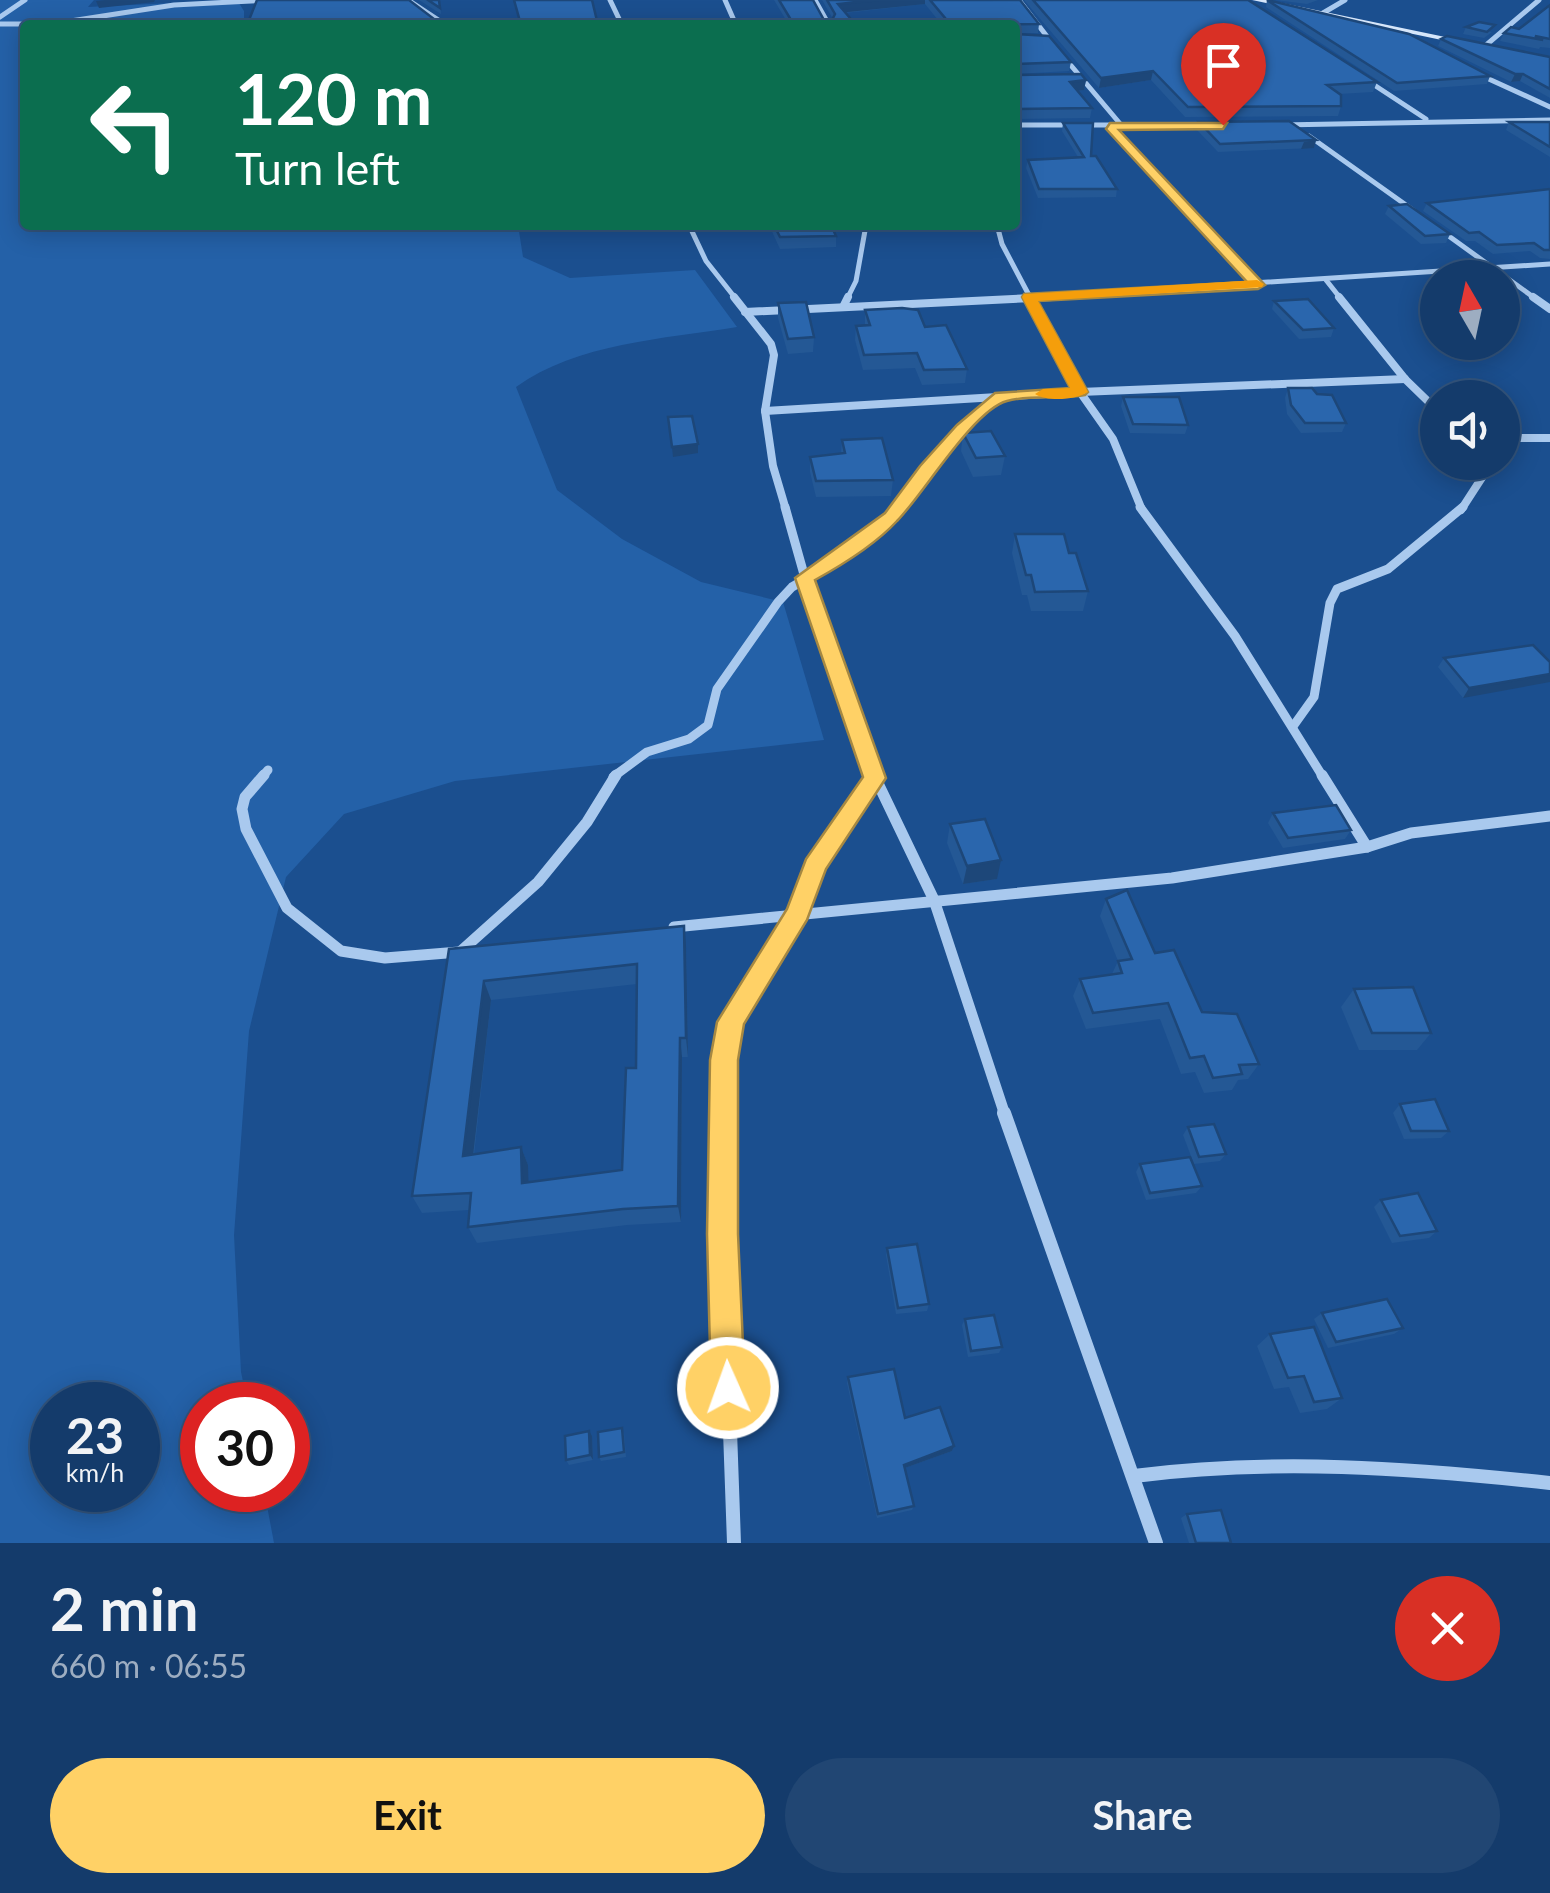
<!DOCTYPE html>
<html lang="en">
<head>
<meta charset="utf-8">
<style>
  :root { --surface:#143b6b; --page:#214673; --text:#f1f3f6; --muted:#9dadc1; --line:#33557e; --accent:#ffd166 }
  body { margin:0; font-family:Lato,sans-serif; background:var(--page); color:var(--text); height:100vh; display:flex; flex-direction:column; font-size:38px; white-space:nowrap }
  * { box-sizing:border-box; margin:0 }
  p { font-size:32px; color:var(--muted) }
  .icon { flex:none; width:55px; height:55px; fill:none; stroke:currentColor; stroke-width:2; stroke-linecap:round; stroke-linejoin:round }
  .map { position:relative; height:1543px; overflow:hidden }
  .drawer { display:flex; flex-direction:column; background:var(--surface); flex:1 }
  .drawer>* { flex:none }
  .top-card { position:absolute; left:20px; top:20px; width:1000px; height:210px; border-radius:10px; box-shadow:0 5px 25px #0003,0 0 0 2px var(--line); background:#0b6e4f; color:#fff; overflow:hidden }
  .needle { width:65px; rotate:351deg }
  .buttons { position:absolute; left:1420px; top:260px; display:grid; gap:20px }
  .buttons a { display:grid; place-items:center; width:100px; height:100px; border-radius:50%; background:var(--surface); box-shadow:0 5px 25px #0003,0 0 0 2px var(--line); font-size:50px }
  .speed { position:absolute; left:30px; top:1382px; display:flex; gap:20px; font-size:50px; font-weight:700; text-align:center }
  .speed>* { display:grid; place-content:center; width:130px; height:130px; border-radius:50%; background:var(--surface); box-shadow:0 5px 25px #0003,0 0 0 2px var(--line); line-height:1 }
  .speed small { font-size:25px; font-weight:400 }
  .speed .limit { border:15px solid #d22; background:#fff; color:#111 }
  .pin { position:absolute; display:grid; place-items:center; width:85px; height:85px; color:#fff; margin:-102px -42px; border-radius:50% 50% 50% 0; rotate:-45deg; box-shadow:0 0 10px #0007 }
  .pin .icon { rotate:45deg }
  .me { position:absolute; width:110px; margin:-55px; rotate:358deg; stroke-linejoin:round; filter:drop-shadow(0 0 8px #0008) }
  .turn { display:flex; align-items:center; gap:35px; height:210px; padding:0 50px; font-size:45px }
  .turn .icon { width:130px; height:130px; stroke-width:2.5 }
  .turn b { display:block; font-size:70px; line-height:85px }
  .round { display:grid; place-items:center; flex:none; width:105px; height:105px; border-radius:52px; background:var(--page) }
  .headline { display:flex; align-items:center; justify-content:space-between; height:170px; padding:0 50px }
  h1 { font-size:60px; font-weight:700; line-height:75px }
  .button { display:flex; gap:20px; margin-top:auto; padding:20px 50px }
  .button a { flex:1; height:115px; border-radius:60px; background:var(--accent); color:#111; font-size:40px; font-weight:700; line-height:115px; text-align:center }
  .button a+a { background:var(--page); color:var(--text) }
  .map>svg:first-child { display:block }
  .green { fill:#2461a8; fill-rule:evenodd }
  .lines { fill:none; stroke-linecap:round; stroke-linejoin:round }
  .street-far4 { stroke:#a9c9ee; stroke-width:5 }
  .street-far3 { stroke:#a9c9ee; stroke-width:8 }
  .street-far2 { stroke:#a9c9ee; stroke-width:9 }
  .street-far1 { stroke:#a9c9ee; stroke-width:11 }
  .street { stroke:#a9c9ee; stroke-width:14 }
  .secondary { fill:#d6e6fa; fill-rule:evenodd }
  .wall { fill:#245895; fill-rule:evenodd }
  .shaded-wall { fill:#1d4779 }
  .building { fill:#2a66ad; stroke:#1d4779; stroke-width:2.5; fill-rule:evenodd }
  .route { fill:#ffd166; stroke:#a68842; stroke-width:2.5 }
  .slow { fill:#f59e0b }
</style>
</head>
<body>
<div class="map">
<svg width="1550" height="1543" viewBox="0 0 1550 1543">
  <rect width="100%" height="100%" fill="#1b4f8f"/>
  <path class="green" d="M 0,0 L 94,0 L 88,7 L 237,0 L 244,11 L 244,25 L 25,25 L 25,225 L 518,225 L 523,257 L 570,278 L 695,270 L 737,327 C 664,339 577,343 516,387 L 557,490 L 622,539 L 701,582 L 783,602 L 824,740 L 455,781 L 344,814 L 286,877 L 249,1031 L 234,1235 L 241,1372 L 248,1405 L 202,1405 L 202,1490 L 264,1490 L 274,1543 L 0,1543 ZM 52,1405 L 138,1405 L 138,1490 L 52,1490 Z"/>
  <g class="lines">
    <g class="street-far4">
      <path d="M 408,0 L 446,25"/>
      <path d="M 610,0 L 622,25"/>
      <path d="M 725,0 L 736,25"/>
      <path d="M 815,0 L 829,25"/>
      <path d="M 1019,0 L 1052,43"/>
      <path d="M 1323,13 L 1345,0"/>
      <path d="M 0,17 L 25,0"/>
      <path d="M 0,24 L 51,24 L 174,5 L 270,0"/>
      <path d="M 1485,46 L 1539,0"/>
      <path d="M 1063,56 L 1122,126"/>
      <path d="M 1480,75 L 1550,107"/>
      <path d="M 1365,79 L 1426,119"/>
      <path d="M 1015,125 L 1209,125"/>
      <path d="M 1281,125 L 1550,120"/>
      <path d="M 1110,126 L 1258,285"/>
      <path d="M 1309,136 L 1413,210"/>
      <path d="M 689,225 L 706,261 L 736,299"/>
      <path d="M 997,225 L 1002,244 L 1031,299"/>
      <path d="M 1439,229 L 1536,299"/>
      <path d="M 1326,280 L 1341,299"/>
      <path d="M 847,299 L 856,281 L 866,225"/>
      <path d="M 1002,299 L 1550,264"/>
    </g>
    <g class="street-far3">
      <path d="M 734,297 L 771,344 L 774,355 L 765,411 L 773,466 L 786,510"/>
      <path d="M 1030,297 L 1080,392 L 1113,439 L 1142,510"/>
      <path d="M 1339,297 L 1405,379 L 1438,411"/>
      <path d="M 1533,297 L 1550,309"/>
      <path d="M 844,305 L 848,297"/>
      <path d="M 745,312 L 1052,297"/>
      <path d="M 765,411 L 1080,392 L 1405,379"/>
      <path d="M 1502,438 L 1550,438"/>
      <path d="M 896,510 L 963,429 L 1000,397"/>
      <path d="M 1461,510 L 1483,476 L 1477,462"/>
    </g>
    <g class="street-far2">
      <path d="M 785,507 L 805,578 L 875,777"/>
      <path d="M 1140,507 L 1235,636 L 1323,777"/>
      <path d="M 1294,725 L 1314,697 L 1330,603 L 1337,589 L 1388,569 L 1463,507"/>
      <path d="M 262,777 L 268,770"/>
      <path d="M 613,777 L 647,752 L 689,739 L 708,725 L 717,689 L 778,602 L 792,587 L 838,560 L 898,507"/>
    </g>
    <g class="street-far1">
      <path d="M 264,775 L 245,797 L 242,809 L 246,829 L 287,908 L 341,951 L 385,958 L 459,952"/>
      <path d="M 874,775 L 934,900 L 1005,1115"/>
      <path d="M 1322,775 L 1367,847"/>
      <path d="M 674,927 L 1172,878 L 1367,847 L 1411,833 L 1550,816"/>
      <path d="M 461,951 L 538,882 L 587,822 L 616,775"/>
      <path d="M 724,1115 L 724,1060 L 731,1022 L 798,913 L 815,866 L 875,778"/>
    </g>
    <g class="street">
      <path d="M 724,1113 L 723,1234 L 734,1543"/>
      <path d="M 1004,1113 L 1156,1543"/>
      <path d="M 1134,1476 C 1274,1458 1410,1468 1550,1483"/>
    </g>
    <path class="secondary" d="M 1252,0 L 1268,0 L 1474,43 L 1470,46 Z"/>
  </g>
  <g class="wall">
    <path d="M 419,0 L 440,0 L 441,14 Z"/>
    <path d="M 774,0 L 813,0 L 824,20 L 831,22 L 833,19 L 822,0 L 1020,0 L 1039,24 L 1038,33 L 1015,33 L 1015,25 L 942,25 L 925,4 L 845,13 L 856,25 L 789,25 Z"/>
    <path d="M 1024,0 L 1248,0 L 1377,82 L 1373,92 L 1339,94 L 1341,106 L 1338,116 L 1185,117 L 1151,80 L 1099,88 Z"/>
    <path d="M 1267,0 L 1490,76 L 1487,84 L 1394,91 L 1266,7 Z"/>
    <path d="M 1275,0 L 1318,0 L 1307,4 Z"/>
    <path d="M 1550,5 L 1550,48 L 1540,47 L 1539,49 L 1500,41 L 1504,33 L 1519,29 Z"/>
    <path d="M 1466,27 L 1492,32 L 1484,38 L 1463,34 Z"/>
    <path d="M 1015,34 L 1071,62 L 1069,71 L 1015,74 Z"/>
    <path d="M 1441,39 L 1550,57 L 1550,98 L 1520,81 L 1511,82 L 1438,46 Z"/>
    <path d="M 1015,75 L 1086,80 L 1084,90 L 1077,91 L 1092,108 L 1090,118 L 1015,119 Z"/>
    <path d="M 1199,122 L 1316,140 L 1314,148 L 1218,152 L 1197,130 Z"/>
    <path d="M 1509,122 L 1550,122 L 1550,157 L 1506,130 Z"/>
    <path d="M 1063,123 L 1117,189 L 1116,197 L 1038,198 L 1026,168 L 1028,160 L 1078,157 L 1062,131 Z"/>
    <path d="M 1550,189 L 1550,259 L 1540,258 L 1530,251 L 1493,254 L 1475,241 L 1466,241 L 1423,211 L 1427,203 Z"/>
    <path d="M 1389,206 L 1450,234 L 1446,243 L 1421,244 L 1385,214 Z"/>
    <path d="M 769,225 L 831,225 L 836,236 L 836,247 L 780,249 Z"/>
    <path d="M 1274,301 L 1334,328 L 1331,337 L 1299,339 L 1272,309 Z"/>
    <path d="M 778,303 L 814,337 L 813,352 L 788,354 L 778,318 Z"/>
    <path d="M 865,310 L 925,327 L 967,369 L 965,383 L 922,385 L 915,368 L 863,370 L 855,340 L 856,326 L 865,325 Z"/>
    <path d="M 1288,388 L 1317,394 L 1346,423 L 1342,432 L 1301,433 L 1287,414 L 1285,398 Z"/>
    <path d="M 1123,397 L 1188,425 L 1185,434 L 1130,433 L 1121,406 Z"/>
    <path d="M 963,433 L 1005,456 L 1001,475 L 973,477 L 961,451 Z"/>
    <path d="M 842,440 L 893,480 L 891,496 L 816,497 L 810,472 L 810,457 L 841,454 Z"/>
    <path d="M 1015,534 L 1069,553 L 1088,591 L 1083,611 L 1031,611 L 1027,595 L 1022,595 L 1012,553 Z"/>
    <path d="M 1533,645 L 1463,698 L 1438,667 L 1444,658 Z"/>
    <path d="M 1273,813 L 1351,830 L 1345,839 L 1283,848 L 1268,823 Z"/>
    <path d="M 950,824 L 997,879 L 963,884 L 947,843 Z"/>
    <path d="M 1106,899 L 1155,953 L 1202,1012 L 1259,1064 L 1248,1079 L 1238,1080 L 1232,1090 L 1204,1093 L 1195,1072 L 1181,1074 L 1160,1019 L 1086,1029 L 1073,996 L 1080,979 L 1112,974 L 1118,961 L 1100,916 Z"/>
    <path d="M 686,946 L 688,1057 L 682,1057 L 681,1222 L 627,1225 L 477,1243 L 468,1227 L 469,1210 L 422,1213 L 412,1196 L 449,949 ZM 637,984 L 636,1068 L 622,1170 L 528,1183 L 528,1165 L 521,1147 L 474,1155 L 491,1000 Z"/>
    <path d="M 1354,989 L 1431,1033 L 1417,1050 L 1359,1050 L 1341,1007 Z"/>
    <path d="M 1400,1104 L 1449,1131 L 1441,1138 L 1404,1139 L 1393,1113 Z"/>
    <path d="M 1188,1127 L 1226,1154 L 1220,1161 L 1194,1164 L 1183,1135 Z"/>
    <path d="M 1140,1164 L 1202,1186 L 1196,1193 L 1146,1200 L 1136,1172 Z"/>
    <path d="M 1381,1200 L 1437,1231 L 1429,1238 L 1392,1243 L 1374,1207 Z"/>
    <path d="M 887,1248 L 929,1304 L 927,1311 L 896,1314 L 886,1255 Z"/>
    <path d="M 1322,1313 L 1403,1328 L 1394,1334 L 1328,1348 L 1314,1319 Z"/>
    <path d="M 965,1319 L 1002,1347 L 999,1353 L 968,1357 L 962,1325 Z"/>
    <path d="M 1270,1334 L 1342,1398 L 1327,1409 L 1300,1413 L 1289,1387 L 1274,1389 L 1257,1346 Z"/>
    <path d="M 848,1377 L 905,1418 L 954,1446 L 952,1451 L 905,1468 L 914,1506 L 912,1510 L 877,1518 L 847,1383 Z"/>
    <path d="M 624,1433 L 626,1457 L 601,1461 L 599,1457 Z"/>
    <path d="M 592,1436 L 593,1460 L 569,1465 L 566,1460 Z"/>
    <path d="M 1187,1514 L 1231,1543 L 1189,1543 L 1181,1518 Z"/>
  </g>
  <g class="shaded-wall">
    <path d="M 105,0 L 155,0 L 154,2 L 99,8 L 96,1 Z"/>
    <path d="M 879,0 L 925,0 L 925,4 L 838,13 L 838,4 Z"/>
    <path d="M 1153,71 L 1151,80 L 1099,88 L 1101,78 Z"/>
    <path d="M 1515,74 L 1523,74 L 1520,81 L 1511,82 Z"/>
    <path d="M 1086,80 L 1084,90 L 1068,92 L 1070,82 Z"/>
    <path d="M 1316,140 L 1314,148 L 1301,149 L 1304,142 Z"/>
    <path d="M 698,444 L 698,453 L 673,457 L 672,447 Z"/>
    <path d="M 1550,674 L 1550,682 L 1463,698 L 1469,688 Z"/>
    <path d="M 1001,860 L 997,879 L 963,884 L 967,866 Z"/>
    <path d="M 684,926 L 686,946 L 688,1057 L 686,1038 Z"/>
    <path d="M 484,981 L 491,1000 L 471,1173 L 463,1156 Z"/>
    <path d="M 680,1038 L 682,1057 L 681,1222 L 678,1206 Z"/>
    <path d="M 521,1147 L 528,1165 L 529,1200 L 522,1183 Z"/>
    <path d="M 589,1431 L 592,1436 L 593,1460 L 590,1455 Z"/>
    <path d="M 954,1446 L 952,1451 L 902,1469 L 904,1465 Z"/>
  </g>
  <g class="building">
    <path d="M 257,0 L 409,0 L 438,22 L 438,25 L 247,25 Z"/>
    <path d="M 428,0 L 439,0 L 440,8 Z"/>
    <path d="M 514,0 L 592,0 L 598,25 L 521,25 Z"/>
    <path d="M 779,0 L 813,0 L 824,20 L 831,22 L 835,14 L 827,0 L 879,0 L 838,4 L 856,25 L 794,25 Z"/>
    <path d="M 930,0 L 1020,0 L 1039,24 L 951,25 Z"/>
    <path d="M 1033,0 L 1248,0 L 1377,82 L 1327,85 L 1341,95 L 1341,106 L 1188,107 L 1153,71 L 1101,78 Z"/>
    <path d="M 1267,0 L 1409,34 L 1490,76 L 1397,83 Z"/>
    <path d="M 1550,5 L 1550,39 L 1535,36 L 1543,40 L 1504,33 L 1511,27 L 1519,29 Z"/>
    <path d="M 1479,22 L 1495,25 L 1487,32 L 1466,27 Z"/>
    <path d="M 1015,34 L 1049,36 L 1071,62 L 1015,64 Z"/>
    <path d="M 1447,36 L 1550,57 L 1550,89 L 1523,74 L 1515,74 L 1441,39 Z"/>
    <path d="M 1081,74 L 1086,80 L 1070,82 L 1092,108 L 1015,109 L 1015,75 Z"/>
    <path d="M 1289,121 L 1316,140 L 1220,144 L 1199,122 Z"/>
    <path d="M 1509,122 L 1550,122 L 1550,147 Z"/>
    <path d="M 1063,123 L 1093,123 L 1091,156 L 1096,156 L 1117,189 L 1039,189 L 1028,160 L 1084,157 Z"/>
    <path d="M 1550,189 L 1550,250 L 1544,250 L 1534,243 L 1497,245 L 1479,232 L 1469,233 L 1427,203 Z"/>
    <path d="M 1407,204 L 1450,234 L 1425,236 L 1389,206 Z"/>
    <path d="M 774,225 L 831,225 L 836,236 L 780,237 Z"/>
    <path d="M 1308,299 L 1334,328 L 1303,330 L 1274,301 Z"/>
    <path d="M 806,302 L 814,337 L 788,339 L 778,303 Z"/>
    <path d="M 902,308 L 918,310 L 925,327 L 946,325 L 967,369 L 924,370 L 917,353 L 864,355 L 856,326 L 870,325 L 865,310 Z"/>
    <path d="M 1288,388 L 1312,388 L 1317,394 L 1332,395 L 1346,423 L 1305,423 L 1291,405 Z"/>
    <path d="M 1123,397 L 1179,397 L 1188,425 L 1133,424 Z"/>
    <path d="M 692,416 L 698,444 L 672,447 L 668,417 Z"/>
    <path d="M 991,431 L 1005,456 L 976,458 L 963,433 Z"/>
    <path d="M 882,438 L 893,480 L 816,481 L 810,457 L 845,453 L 842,440 Z"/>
    <path d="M 1015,534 L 1064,534 L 1069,553 L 1076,553 L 1088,591 L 1035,592 L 1031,575 L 1026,575 Z"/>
    <path d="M 1533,645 L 1550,662 L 1550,674 L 1469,688 L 1444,658 Z"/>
    <path d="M 1336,805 L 1351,830 L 1288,838 L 1273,813 Z"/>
    <path d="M 985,819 L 1001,860 L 967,866 L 950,824 Z"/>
    <path d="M 1127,890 L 1155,953 L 1174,950 L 1202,1012 L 1237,1014 L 1259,1064 L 1239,1065 L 1242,1074 L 1213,1078 L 1204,1056 L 1190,1058 L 1168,1003 L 1093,1013 L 1080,979 L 1122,973 L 1118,961 L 1132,959 L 1106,899 Z"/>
    <path d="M 684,926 L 686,1038 L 680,1038 L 678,1206 L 623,1209 L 468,1227 L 471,1193 L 412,1196 L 449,949 ZM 637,964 L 636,1068 L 626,1068 L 622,1170 L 522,1183 L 521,1147 L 463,1156 L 484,981 Z"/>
    <path d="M 1413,987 L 1431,1033 L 1372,1033 L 1354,989 Z"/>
    <path d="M 1435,1099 L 1449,1131 L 1411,1131 L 1400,1104 Z"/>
    <path d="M 1214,1124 L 1226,1154 L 1199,1157 L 1188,1127 Z"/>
    <path d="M 1190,1157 L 1202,1186 L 1150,1193 L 1140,1164 Z"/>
    <path d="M 1418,1193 L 1437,1231 L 1400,1236 L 1381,1200 Z"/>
    <path d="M 917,1244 L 929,1304 L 898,1308 L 887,1248 Z"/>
    <path d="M 1387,1299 L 1403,1328 L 1336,1342 L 1322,1313 Z"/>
    <path d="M 994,1315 L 1002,1347 L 971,1351 L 965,1319 Z"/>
    <path d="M 1314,1327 L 1342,1398 L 1314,1402 L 1304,1376 L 1288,1378 L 1270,1334 Z"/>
    <path d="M 894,1369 L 905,1418 L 940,1407 L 954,1446 L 904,1465 L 914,1506 L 878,1514 L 848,1377 Z"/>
    <path d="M 622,1428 L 624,1452 L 599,1457 L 598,1432 Z"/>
    <path d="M 589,1431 L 590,1455 L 566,1460 L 565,1436 Z"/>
    <path d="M 1221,1510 L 1231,1543 L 1196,1543 L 1187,1514 Z"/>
  </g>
  <path class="route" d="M 1110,123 L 1227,123 L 1223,129 L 1119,130 L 1265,285 L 1258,289 L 1038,301 L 1088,392 L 1085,395 C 1060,400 1032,394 1007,401 C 973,410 923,495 897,521 C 875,545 844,564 815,580 L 886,778 L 826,869 L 807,920 L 744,1024 L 738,1060 L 738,1234 L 745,1388 L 740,1400 L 728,1405 L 716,1400 L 711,1388 L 707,1234 L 710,1060 L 717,1022 L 787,909 L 806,859 L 863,777 L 795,578 L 885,513 L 920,466 L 957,425 L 995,393 L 1070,388 L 1022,297 L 1024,294 L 1247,282 L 1106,129 Z"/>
  <path class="slow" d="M 1257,280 L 1264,284 L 1262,287 L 1038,301 L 1088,392 C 1076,400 1047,402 1035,394 L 1043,389 L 1070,388 L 1022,297 L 1024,294 Z"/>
</svg>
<div class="buttons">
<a><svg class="needle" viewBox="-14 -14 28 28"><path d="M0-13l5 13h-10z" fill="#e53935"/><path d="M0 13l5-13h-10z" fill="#9dadc1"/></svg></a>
<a><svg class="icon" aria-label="sound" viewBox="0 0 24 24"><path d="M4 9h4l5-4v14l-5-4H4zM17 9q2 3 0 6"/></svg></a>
</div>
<div class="speed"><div>23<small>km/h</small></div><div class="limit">30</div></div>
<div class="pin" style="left:1223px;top:125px;background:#d93025"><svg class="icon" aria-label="arrive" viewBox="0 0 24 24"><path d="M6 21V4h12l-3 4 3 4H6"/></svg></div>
<svg class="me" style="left:728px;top:1388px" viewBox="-20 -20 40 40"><circle r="17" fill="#ffd166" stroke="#fff" stroke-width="3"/><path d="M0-11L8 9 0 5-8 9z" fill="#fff"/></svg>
<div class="top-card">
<div class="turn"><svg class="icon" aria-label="left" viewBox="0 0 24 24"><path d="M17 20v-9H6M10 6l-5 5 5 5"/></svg><div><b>120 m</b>Turn left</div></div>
</div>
</div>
<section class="drawer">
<div class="headline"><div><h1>2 min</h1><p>660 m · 06:55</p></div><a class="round" style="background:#d93025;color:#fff"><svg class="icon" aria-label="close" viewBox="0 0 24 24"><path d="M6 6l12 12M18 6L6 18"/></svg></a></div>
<div class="button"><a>Exit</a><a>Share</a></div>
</section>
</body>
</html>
